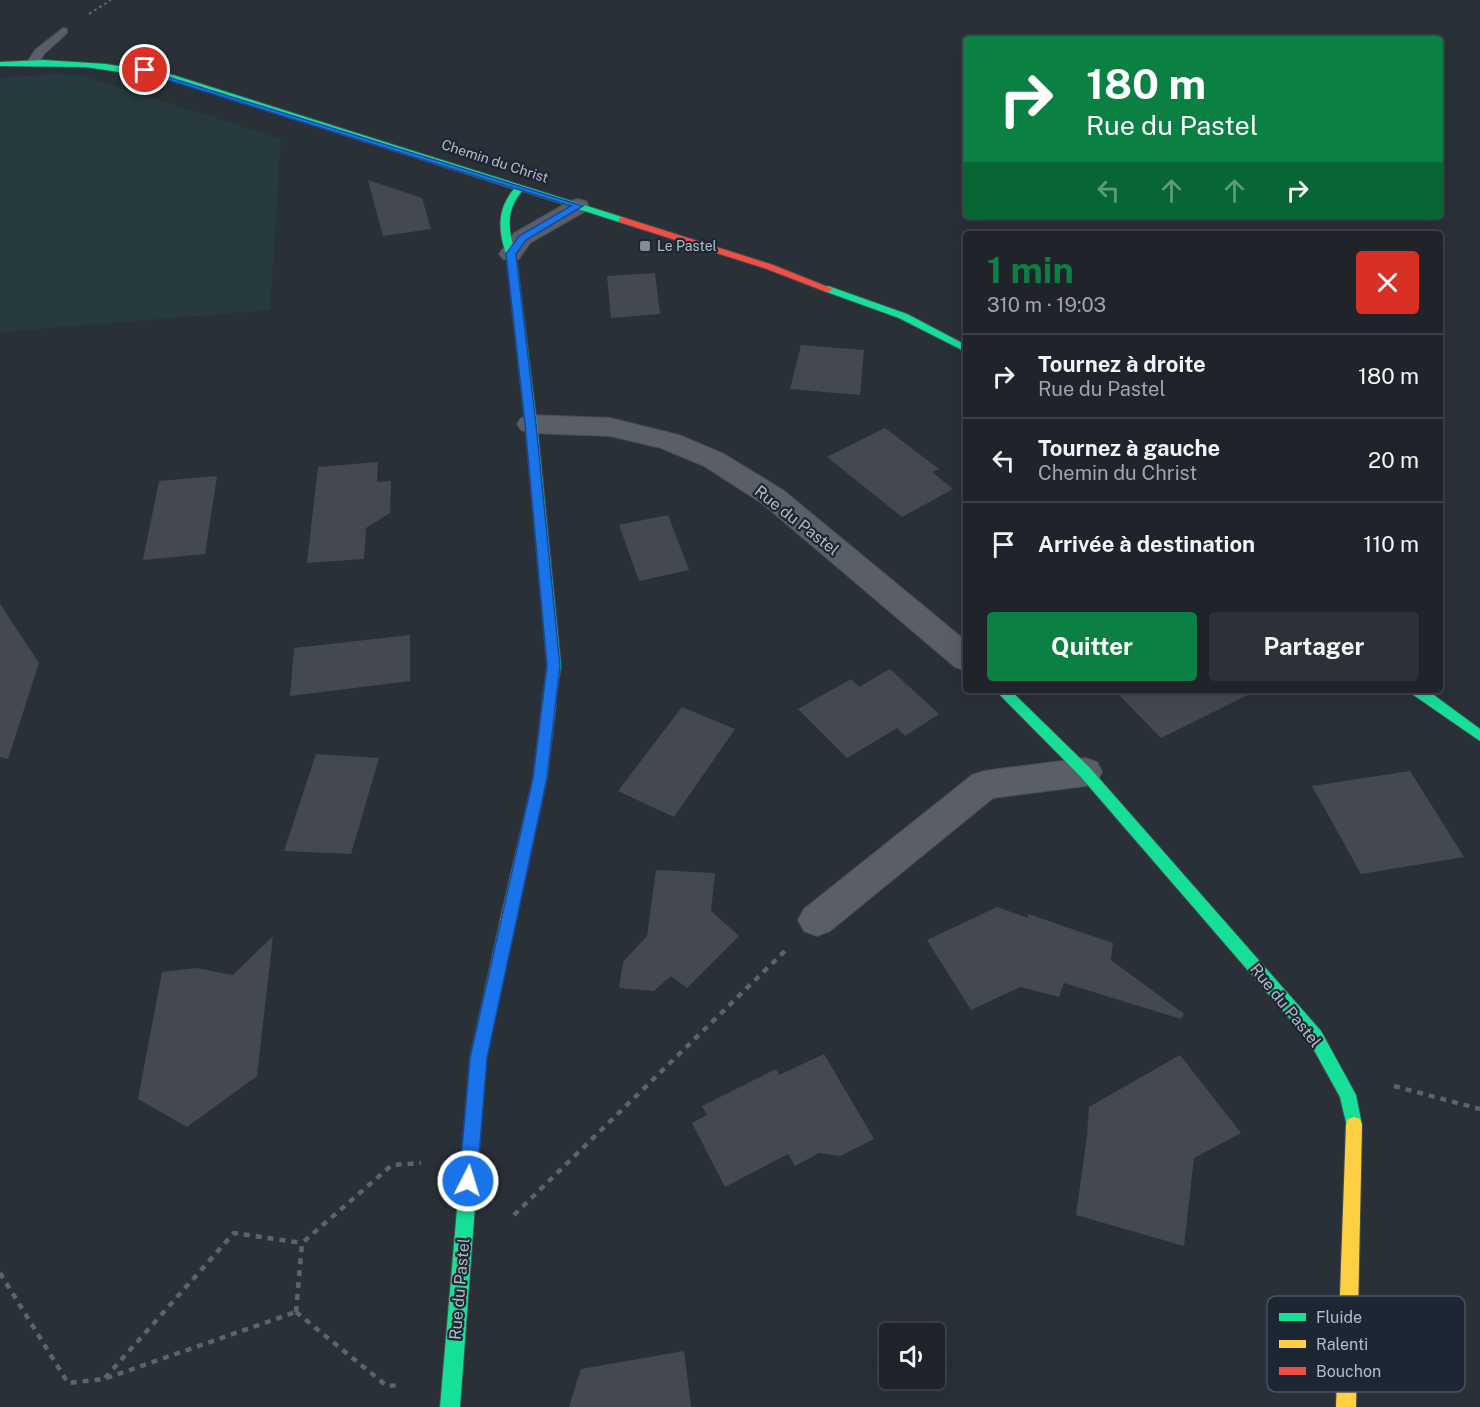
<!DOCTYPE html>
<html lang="fr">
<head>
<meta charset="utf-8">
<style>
  :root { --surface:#20242a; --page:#2d3036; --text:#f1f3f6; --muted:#a2a4a8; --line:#3d4147; --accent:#0b8043 }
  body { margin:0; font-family:"Public Sans",sans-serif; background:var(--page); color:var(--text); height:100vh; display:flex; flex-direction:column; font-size:22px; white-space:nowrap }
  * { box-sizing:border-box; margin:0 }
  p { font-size:20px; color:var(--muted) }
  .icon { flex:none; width:33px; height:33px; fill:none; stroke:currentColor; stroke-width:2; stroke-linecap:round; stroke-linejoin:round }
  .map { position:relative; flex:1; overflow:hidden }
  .details { position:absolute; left:963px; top:231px; width:480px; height:462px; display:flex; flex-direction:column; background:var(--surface); border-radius:6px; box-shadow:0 6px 24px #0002,0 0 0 2px var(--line) }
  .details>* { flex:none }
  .banner { position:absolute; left:963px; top:36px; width:480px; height:183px; border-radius:6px; box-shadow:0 6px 24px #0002,0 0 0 2px var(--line); background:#0b8043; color:#fff; overflow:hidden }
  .buttons { position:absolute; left:879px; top:1323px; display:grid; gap:12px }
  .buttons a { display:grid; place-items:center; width:66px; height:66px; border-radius:6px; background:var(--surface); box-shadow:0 6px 24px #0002,0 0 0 2px var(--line); font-size:30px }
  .pin { position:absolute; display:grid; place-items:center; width:51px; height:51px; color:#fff; margin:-26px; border:3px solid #fff; border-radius:50%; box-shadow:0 2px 6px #0007 }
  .me { position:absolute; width:66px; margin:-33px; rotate:5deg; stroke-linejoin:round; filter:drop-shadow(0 0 4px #0008) }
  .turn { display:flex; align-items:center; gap:21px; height:126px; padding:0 24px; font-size:27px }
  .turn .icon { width:78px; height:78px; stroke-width:2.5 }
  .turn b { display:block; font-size:42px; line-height:51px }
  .lanes { display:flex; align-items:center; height:57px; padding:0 24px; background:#0003; justify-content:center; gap:30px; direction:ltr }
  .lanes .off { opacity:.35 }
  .round { display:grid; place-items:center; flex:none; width:63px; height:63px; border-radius:6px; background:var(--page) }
  .summary { display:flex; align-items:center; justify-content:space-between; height:102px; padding:0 24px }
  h1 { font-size:36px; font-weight:700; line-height:45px; color:var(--accent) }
  .cta { display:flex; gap:12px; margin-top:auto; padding:12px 24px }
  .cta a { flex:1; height:69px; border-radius:6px; background:var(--accent); color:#fff; font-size:24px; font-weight:700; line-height:69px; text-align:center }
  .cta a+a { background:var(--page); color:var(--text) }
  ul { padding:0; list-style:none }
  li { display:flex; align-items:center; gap:18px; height:84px; padding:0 24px; border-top:2px solid var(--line) }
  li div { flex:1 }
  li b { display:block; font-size:22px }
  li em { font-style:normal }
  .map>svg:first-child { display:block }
  .green { fill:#273a3e }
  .building { fill:#444950 }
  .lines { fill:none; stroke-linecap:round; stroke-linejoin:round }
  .lane-casing { stroke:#484c53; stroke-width:2 }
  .street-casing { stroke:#484c53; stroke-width:2 }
  .fast-casing { stroke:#484c53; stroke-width:2 }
  .slow-casing { stroke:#484c53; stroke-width:2 }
  .jam-casing { stroke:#484c53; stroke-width:2 }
  .path-far1 { stroke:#5d636a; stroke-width:2; stroke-dasharray:3 3; stroke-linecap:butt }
  .path { stroke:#5d636a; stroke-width:4.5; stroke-dasharray:6 6; stroke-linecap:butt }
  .lane { fill:#5a5e66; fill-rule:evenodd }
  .street { fill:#5a5e66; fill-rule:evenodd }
  .fast { fill:#16e098; fill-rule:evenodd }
  .slow { fill:#ffcf43; fill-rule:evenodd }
  .jam { fill:#f24e42; fill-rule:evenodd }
  .route { fill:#1a73e8; stroke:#114b97; stroke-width:1.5 }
  .poi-dot { fill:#848b96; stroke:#1d2633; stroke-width:2 }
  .labels { text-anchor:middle; stroke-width:4.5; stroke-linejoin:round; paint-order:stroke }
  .far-street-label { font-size:14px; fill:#b4bcc9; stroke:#1d2633 }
  .far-poi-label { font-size:14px; fill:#b4bcc9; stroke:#1d2633; text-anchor:start }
  .street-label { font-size:16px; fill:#b4bcc9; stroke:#1d2633 }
  .key { fill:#1d2633; stroke:#4a5360; stroke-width:1.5 }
  .key-label { font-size:16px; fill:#b4bcc9 }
</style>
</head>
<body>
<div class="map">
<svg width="1480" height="1407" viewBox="0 0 1480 1407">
  <rect width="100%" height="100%" fill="#2a3038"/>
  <path class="green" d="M 51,74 L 80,75 L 281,139 L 270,310 L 0,332 L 0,78 Z"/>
  <g class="building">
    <path d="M 368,180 L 422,198 L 431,229 L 383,236 Z"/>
    <path d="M 655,273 L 660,314 L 611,318 L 607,276 Z"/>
    <path d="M 801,345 L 864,350 L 860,395 L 790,389 Z"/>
    <path d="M 885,428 L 939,469 L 932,472 L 953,489 L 902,517 L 827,457 Z"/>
    <path d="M 378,462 L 377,482 L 391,481 L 390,513 L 366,528 L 364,559 L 307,563 L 318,467 Z"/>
    <path d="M 217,476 L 205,554 L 143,560 L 159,481 Z"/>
    <path d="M 668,515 L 689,570 L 639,581 L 619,525 Z"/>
    <path d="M 0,604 L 39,663 L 8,759 L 0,757 Z"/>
    <path d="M 410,635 L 410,681 L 290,696 L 294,648 Z"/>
    <path d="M 890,669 L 939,714 L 905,736 L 897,728 L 847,758 L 798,709 L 851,679 L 859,687 Z"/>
    <path d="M 1114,690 L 1258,690 L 1161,738 Z"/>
    <path d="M 682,707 L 735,729 L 674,817 L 618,791 Z"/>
    <path d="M 316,754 L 379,758 L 351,854 L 284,851 Z"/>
    <path d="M 1410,771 L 1464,857 L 1361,874 L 1312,786 Z"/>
    <path d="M 656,870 L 715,873 L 711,911 L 739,936 L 687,988 L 671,976 L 654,991 L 619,988 L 623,962 L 647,936 Z"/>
    <path d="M 997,907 L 1028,918 L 1028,914 L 1113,943 L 1111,960 L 1184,1014 L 1181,1019 L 1064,983 L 1059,997 L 1020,987 L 971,1010 L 927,940 Z"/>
    <path d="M 273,936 L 257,1076 L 187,1127 L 138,1099 L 162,972 L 196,968 L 233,975 Z"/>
    <path d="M 824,1054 L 874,1139 L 840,1156 L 819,1153 L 795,1166 L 788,1154 L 725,1187 L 692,1123 L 707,1115 L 702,1106 L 776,1069 L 779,1075 Z"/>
    <path d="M 1180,1055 L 1241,1133 L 1194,1158 L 1184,1246 L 1076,1215 L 1087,1136 L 1089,1107 Z"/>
    <path d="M 684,1351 L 691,1407 L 569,1407 L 581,1369 Z"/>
  </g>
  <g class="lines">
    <g class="lane-casing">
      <path id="lane" d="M 63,28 L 67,29 L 67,33 L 44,54 L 38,64 L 30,64 L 28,61 L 35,50 Z"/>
    </g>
    <g class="street-casing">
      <g id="street">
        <path d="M 578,199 L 586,201 L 589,206 L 586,211 L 530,243 L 519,259 L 511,261 L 503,259 L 499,254 L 514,233 L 570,201 Z"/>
        <path d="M 531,415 L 610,418 L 679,435 L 724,454 L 783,490 L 966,641 L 966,671 L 955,667 L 763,504 L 704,466 L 661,448 L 610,436 L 531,433 L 521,430 L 517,424 L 521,418 Z"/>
        <path d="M 1085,758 L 1097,762 L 1102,772 L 1097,782 L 1085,786 L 993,798 L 830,931 L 817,936 L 804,931 L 798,920 L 804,909 L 972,775 L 984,771 Z"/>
      </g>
    </g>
    <g class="fast-casing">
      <g id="fast">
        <path d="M 43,60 L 106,64 L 173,75 L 625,218 L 625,222 L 619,222 L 522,191 C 505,211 508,231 516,254 L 537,424 L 561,666 L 554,709 L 544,709 L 542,705 L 547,666 L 525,424 L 506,254 C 498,230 497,209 514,189 L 168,79 L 85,67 L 0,66 L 0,62 Z"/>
        <path d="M 828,286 L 907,314 L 966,345 L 966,352 L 899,318 L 824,291 L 823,289 Z"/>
        <path d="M 995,690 L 1010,690 L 1090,768 L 1321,1031 L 1356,1095 L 1362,1125 L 1360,1131 L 1354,1133 L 1348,1131 L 1340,1097 L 1309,1041 L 1080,776 Z"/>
        <path d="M 1410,690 L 1427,690 L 1480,729 L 1480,741 L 1412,694 Z"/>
        <path d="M 508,914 L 513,916 L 516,921 L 486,1058 L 460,1407 L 440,1407 L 470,1058 L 500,921 L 503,916 Z"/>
      </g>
    </g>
    <g class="slow-casing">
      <g id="slow">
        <path d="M 549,700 L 554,701 L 556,705 L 547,778 L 516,921 L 513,926 L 508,928 L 503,926 L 500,921 L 533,778 L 542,705 L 544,701 Z"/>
        <path d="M 1354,1117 L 1360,1119 L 1362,1125 L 1356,1407 L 1336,1407 L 1346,1125 L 1348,1119 Z"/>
      </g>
    </g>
    <g class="jam-casing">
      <path id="jam" d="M 619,218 L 625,218 L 773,265 L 833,289 L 828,292 L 824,291 L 767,269 L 619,222 Z"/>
    </g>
    <path class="path-far1" d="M 89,14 L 111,0"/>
    <g class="path">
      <path d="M 1394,1086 L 1480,1109"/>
      <path d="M 514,1215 L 788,948"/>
      <path d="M 0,1273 L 68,1383 L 104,1379 L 296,1312"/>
      <path d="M 296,1312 L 302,1243 L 392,1165 L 421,1163"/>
      <path d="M 296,1312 L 387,1386 L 401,1385"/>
      <path d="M 105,1378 L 234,1233 L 302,1243"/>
    </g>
    <use href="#lane" class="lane"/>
    <use href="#street" class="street"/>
    <use href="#fast" class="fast"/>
    <use href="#slow" class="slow"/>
    <use href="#jam" class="jam"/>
  </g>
  <path class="route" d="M 142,69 L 583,206 L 526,240 L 516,254 L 536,424 L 560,666 L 547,778 L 487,1058 L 477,1181 L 474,1187 L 468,1189 L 462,1187 L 459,1181 L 470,1058 L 533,778 L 547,666 L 525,424 L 506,254 L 519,236 L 571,206 L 142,72 Z"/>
  <rect class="poi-dot" x="639" y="240" width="12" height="12" rx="3"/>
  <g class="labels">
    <g class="far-street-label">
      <text transform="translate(495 161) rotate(18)" y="5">Chemin du Christ</text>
    </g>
    <g class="far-poi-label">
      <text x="657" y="251">Le Pastel</text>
    </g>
    <g class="street-label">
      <text transform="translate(797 520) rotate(38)" y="6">Rue du Pastel</text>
      <text transform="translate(1286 1005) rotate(51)" y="6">Rue du Pastel</text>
      <text transform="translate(459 1289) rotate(-85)" y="6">Rue du Pastel</text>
    </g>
  </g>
  <rect x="1267" y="1296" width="198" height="96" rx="9" class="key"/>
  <rect x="1279" y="1313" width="27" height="8" fill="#16e098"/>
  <rect x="1279" y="1340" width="27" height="8" fill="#ffcf43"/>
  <rect x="1279" y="1367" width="27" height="8" fill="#f24e42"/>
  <g class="key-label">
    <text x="1316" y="1323">Fluide</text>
    <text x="1316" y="1350">Ralenti</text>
    <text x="1316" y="1377">Bouchon</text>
  </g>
</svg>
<div class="buttons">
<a><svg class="icon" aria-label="sound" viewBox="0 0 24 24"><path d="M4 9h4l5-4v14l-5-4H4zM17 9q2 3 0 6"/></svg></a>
</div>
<div class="pin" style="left:145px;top:70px;background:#d93025"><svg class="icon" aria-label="arrive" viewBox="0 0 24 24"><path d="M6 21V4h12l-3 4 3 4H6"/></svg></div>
<svg class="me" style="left:468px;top:1181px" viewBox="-20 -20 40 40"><circle r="17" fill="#1a73e8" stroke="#fff" stroke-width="3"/><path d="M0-11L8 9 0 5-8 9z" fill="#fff"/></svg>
<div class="banner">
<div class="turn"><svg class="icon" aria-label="right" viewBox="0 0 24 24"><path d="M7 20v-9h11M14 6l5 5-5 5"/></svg><div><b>180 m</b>Rue du Pastel</div></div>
<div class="lanes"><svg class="icon off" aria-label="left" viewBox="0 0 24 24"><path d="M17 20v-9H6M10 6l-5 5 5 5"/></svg><svg class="icon off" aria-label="ahead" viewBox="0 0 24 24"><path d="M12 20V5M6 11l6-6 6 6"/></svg><svg class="icon off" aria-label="ahead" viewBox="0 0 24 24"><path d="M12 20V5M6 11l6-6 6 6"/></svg><svg class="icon" aria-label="right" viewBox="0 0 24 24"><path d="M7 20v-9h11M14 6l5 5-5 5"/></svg></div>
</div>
<section class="details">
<div class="summary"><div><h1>1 min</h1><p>310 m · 19:03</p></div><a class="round" style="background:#d93025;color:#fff"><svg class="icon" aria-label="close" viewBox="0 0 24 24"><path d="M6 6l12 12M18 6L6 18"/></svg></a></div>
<ul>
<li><svg class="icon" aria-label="right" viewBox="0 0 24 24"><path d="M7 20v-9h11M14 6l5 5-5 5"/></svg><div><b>Tournez à droite</b><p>Rue du Pastel</p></div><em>180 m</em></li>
<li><svg class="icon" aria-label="left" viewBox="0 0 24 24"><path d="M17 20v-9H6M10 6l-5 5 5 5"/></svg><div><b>Tournez à gauche</b><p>Chemin du Christ</p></div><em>20 m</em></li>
<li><svg class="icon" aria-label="arrive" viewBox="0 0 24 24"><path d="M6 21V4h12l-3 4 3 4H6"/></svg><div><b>Arrivée à destination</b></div><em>110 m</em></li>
</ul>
<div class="cta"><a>Quitter</a><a>Partager</a></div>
</section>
</div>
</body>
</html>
